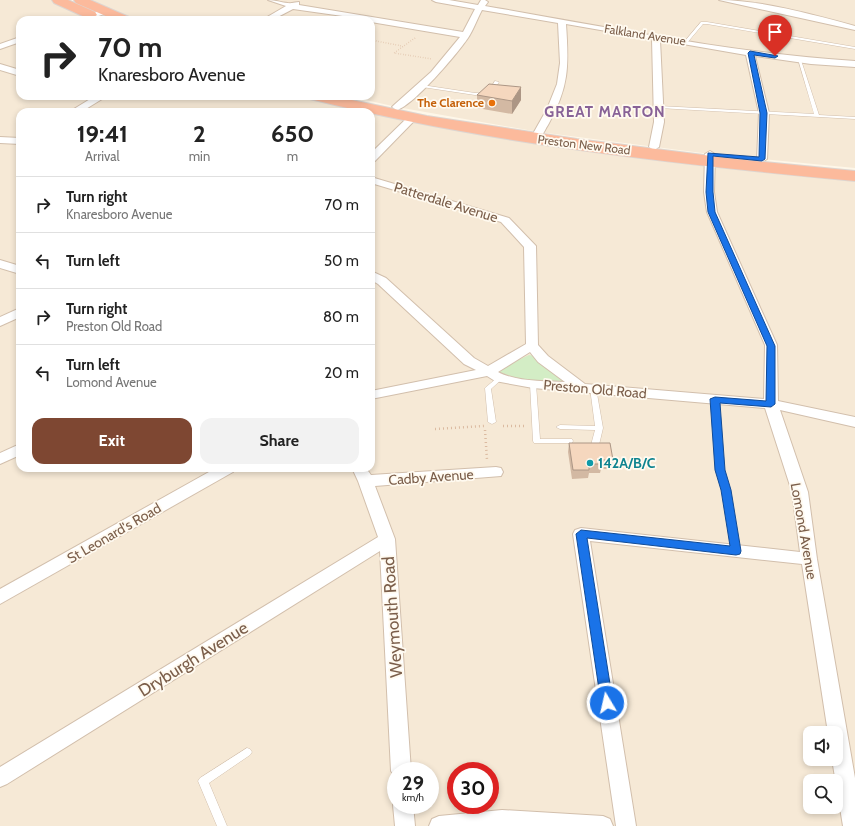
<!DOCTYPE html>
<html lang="en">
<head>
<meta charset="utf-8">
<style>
  :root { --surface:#fff; --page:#f2f2f2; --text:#222; --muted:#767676; --line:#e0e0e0; --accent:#7e4732 }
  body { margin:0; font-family:Cabin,sans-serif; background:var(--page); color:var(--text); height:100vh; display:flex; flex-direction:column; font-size:15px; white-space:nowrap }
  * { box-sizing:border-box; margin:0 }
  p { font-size:13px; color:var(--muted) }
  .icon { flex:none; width:22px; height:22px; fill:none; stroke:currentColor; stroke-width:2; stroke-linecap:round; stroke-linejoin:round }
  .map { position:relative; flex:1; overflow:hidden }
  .details { position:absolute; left:16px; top:108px; width:359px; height:364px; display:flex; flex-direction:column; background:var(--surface); border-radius:12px; box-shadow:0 2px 6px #0003 }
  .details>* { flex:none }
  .hud { position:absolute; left:16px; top:16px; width:359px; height:84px; border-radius:12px; box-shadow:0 2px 6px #0003; background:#fff; color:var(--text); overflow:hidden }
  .controls { position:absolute; left:803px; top:726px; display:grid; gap:8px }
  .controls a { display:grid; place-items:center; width:40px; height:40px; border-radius:8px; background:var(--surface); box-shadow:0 2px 6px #0003; font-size:20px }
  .speed { position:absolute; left:387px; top:762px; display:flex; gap:8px; font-size:20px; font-weight:700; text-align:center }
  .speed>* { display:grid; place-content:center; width:52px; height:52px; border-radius:50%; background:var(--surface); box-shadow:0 2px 6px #0003; line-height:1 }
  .speed small { font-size:10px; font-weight:400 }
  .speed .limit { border:6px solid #d22; background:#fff; color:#111 }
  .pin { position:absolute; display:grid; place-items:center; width:34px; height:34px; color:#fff; margin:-41px -17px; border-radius:50% 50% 50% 0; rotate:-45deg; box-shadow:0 0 4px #0007 }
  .pin .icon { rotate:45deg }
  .me { position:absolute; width:44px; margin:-22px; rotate:351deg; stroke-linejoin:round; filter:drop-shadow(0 0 3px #0008) }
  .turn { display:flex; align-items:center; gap:14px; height:84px; padding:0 16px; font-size:18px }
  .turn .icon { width:52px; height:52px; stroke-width:2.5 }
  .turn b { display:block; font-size:28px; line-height:34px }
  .eta { display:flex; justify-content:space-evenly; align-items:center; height:68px; text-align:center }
  .eta b { font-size:24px; font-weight:800; line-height:28px }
  .primary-button { display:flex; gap:8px; margin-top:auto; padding:8px 16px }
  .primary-button a { flex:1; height:46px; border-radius:12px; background:var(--accent); color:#fff; font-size:16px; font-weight:800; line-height:46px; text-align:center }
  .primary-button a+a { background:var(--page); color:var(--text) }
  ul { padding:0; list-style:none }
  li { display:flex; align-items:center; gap:12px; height:56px; padding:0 16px; border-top:1px solid var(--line) }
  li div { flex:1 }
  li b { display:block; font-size:15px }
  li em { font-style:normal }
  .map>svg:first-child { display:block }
  .residential { fill:#f6e9d6; fill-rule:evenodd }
  .green { fill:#d3edc5 }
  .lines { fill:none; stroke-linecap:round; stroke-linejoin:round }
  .lane-casing { stroke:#d2bfac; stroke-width:1 }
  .street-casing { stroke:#d2bfac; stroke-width:2 }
  .highway-casing { stroke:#ddd5d0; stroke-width:2 }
  .path-far1 { stroke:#dbbaa0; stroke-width:1.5; stroke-dasharray:0.5 2; stroke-linecap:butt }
  .path { stroke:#dbbaa0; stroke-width:2.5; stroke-dasharray:1 3; stroke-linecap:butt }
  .lane { fill:#fff; fill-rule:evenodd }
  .street { fill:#fff; fill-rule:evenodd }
  .highway { fill:#fcba9c; fill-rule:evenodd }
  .wall { fill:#d3b9a3 }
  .shaded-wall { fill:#ac9685 }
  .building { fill:#f5d7be; stroke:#ac9685 }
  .route { fill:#1a73e8; stroke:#114b97 }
  .food-dot { fill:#e8710a; stroke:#fffaf0; stroke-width:1.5 }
  .culture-dot { fill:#0f9aa8; stroke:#fffaf0; stroke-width:1.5 }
  .labels { text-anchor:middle; stroke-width:3.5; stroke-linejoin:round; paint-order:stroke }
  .far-street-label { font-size:12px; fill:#7b5e4a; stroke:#fffaf0 }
  .far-food-label { font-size:12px; font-weight:bold; fill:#c56008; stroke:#fffaf0; text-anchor:end }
  .street-label { font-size:14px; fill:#7b5e4a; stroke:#fffaf0 }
  .culture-label { font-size:14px; font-weight:bold; fill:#0d838f; stroke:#fffaf0; text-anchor:start }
  .far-district-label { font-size:15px; font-weight:bold; letter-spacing:1px; fill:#886297; stroke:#fffaf0 }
  .near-street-label { font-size:17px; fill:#7b5e4a; stroke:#fffaf0 }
</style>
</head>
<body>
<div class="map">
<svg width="855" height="826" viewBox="0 0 855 826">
  <rect width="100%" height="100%" fill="#fef7e9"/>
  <g class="residential">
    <path d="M 0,0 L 58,0 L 102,20 L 20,20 L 20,96 L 315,96 L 412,118 L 855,176 L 855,826 L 0,826 ZM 20,112 L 371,112 L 371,468 L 20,468 ZM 810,733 L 836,733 L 836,759 L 810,759 ZM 396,771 L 430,771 L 430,805 L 396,805 ZM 456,771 L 490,771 L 490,805 L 456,805 ZM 810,781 L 836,781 L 836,807 L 810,807 Z"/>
    <path d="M 80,0 L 855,0 L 855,168 L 710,154 L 539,132 L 397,107 L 348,96 L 371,96 L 371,20 L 125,20 Z"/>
  </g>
  <path class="green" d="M 529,355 L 535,356 L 565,382 C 543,384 520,380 499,372 L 503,367 Z"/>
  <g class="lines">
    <g class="lane-casing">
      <g id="lane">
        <path d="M 701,22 L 707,22 L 855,47 L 855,49 L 707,24 L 703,24 L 687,43 L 685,43 L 685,41 Z"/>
        <path d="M 798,59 L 801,60 L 819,115 L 855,117 L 855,119 L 659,108 L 657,107 L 659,106 L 814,114 Z"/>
        <path d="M 495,81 L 499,82 L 491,94 L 475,95 L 422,87 L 420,86 L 422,85 L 475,93 L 488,92 Z"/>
        <path d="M 500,376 L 503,378 L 491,389 L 496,422 L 492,424 L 488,422 L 485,388 L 498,377 Z"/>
        <path d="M 533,382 L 536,384 L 540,439 L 572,439 L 573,441 L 572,443 L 534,443 L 533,441 L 530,384 Z"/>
        <path d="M 591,386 L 593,386 L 596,388 L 603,428 L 599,445 L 595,447 L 591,445 L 595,430 L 560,429 L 556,427 L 560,425 L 595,426 L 590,388 Z"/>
        <path d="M 713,397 L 715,397 L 718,399 L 724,470 L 730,491 L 740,551 L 739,553 L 736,554 L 733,553 L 732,551 L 722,491 L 716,470 L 712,399 Z"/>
        <path d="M 247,748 L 250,749 L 252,752 L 250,755 L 209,783 L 227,826 L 217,826 L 198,781 L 200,778 Z"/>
      </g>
    </g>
    <g class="street-casing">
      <g id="street">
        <path d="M 268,0 C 275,0 287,4 292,3 C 294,3 296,2 299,2 L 299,5 L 463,32 L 475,9 L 436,2 L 432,0 L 449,0 L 478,5 L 481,0 L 485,0 L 488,2 L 485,6 C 607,27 731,53 855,61 L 855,67 L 811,64 L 755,56 L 769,113 L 767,159 L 762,162 L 757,159 L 759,113 L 746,55 L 660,40 L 664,122 L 659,147 L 654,150 L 649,147 L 654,122 L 652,39 L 566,24 C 569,67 569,87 548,125 C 544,131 541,140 535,142 L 530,139 L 547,109 L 557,84 L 560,63 L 558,23 L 482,10 C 477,19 474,29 468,38 C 457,54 414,105 397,110 L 392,107 L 394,105 L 431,72 L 460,37 L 371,22 L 371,20 L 293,9 L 272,20 L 262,20 L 286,6 Z"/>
        <path d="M 719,0 C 760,0 815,15 855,26 L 855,30 Z"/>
        <path d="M 105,9 L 108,9 L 108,13 L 86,20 L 74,20 Z"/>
        <path d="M 20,37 L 20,42 L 0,49 L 0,44 Z"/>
        <path d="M 0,64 L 20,70 L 20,76 L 0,70 Z"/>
        <path d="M 95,96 L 107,96 L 81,112 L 69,112 Z"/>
        <path d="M 412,115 L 417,118 L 415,120 L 375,161 L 371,162 L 371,153 L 409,116 Z"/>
        <path d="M 0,137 L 20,138 L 20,144 L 0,143 Z"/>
        <path d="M 710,151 L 715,154 L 714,192 L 717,212 L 777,345 L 778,401 L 855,417 L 855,427 L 780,410 L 808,492 L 817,559 L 855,778 L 855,826 L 843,826 L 832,759 L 836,759 L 836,733 L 828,733 L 802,564 L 590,541 L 636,826 L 616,826 L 573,534 L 575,530 L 581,528 L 800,552 L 792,492 L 765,408 L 533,388 L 495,381 L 487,376 L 371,399 L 371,391 L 476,370 L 464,364 L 378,284 L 371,280 L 371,271 L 386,278 L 474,358 L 488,366 L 526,344 L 524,247 L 501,222 L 371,183 L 371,177 L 509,218 L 536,246 L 538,345 L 548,356 L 585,384 L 764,399 L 765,345 L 707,212 L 704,192 L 705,154 ZM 530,352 L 538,362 L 565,382 C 544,381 517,382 498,372 Z"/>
        <path d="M 0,260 L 20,266 L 20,274 L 0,268 Z"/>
        <path d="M 20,308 L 20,317 L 0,326 L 0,317 Z"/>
        <path d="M 20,444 L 20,455 L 0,464 L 0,453 Z"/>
        <path d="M 496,467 L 501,468 L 503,472 L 501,476 L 375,486 L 395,539 L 411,771 L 396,771 L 396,778 L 391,771 L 380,551 L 7,784 L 0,787 L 0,767 L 378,537 L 358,481 L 352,468 L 366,468 L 371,475 Z"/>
        <path d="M 216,468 L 235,468 L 233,472 L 0,604 L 0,589 Z"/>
        <path d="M 396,798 L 396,805 L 413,805 L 415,826 L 395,826 L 393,805 Z"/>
        <path d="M 502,810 L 603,816 L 610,819 L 613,826 L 429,826 L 432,819 L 439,816 Z"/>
      </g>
    </g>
    <g class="highway-casing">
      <g id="highway">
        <path d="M 52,0 L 68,0 L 95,12 L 97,15 L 91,19 L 87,18 L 54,3 Z"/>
        <path d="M 74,0 L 90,0 L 129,17 L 131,20 L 115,20 L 76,3 Z"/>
        <path d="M 308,96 L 333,96 L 427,116 L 577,139 L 735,159 L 855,171 L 855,181 C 673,164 486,143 310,99 Z"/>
      </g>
    </g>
    <g class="path-far1">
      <path d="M 415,38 L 394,53 L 432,59"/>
      <path d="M 371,40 L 402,46"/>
    </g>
    <g class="path">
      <path d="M 503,426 L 524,426"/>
      <path d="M 435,429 L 484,426"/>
      <path d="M 485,430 L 487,460"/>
    </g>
    <use href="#lane" class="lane"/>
    <use href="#street" class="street"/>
    <use href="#highway" class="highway"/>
  </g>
  <g class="wall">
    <path d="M 521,87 L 521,100 L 512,114 L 477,108 L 477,95 Z"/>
    <path d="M 569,443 L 613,460 L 612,469 L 601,469 L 600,473 L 589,473 L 588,478 L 572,479 L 568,452 Z"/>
  </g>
  <path class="shaded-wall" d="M 521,87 L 521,100 L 512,114 L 512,101 Z"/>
  <g class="building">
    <path d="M 489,84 L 521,87 L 512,101 L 477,95 Z"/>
    <path d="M 569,443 L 610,443 L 613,460 L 601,460 L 602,464 L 589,464 L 589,470 L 573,470 Z"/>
  </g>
  <path class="route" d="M 750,51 L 778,56 L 775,58 L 754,55 L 767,113 L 765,159 L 762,161 L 713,156 L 713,192 L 715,212 L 775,346 L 775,404 L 771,407 L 720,403 L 725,470 L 731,490 L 741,551 L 740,554 L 736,555 L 587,538 L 613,703 L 611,707 L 607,708 L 603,707 L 601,703 L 576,534 L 581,530 L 730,546 L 721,490 L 715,470 L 710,399 L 715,397 L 766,401 L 767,346 L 708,212 L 706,192 L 708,153 L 759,157 L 760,113 L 748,53 Z"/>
  <circle class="food-dot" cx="492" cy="103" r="4"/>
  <circle class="culture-dot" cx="590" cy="463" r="4"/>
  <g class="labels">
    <g class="far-street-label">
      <text transform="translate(645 35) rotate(9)" y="4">Falkland Avenue</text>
      <text transform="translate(584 145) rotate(7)" y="4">Preston New Road</text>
    </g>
    <g class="far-food-label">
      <text x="484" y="107">The Clarence</text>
    </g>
    <g class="street-label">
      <text transform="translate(446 202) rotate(17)" y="5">Patterdale Avenue</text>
      <text transform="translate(595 389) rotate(5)" y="5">Preston Old Road</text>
      <text transform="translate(431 477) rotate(-4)" y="5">Cadby Avenue</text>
      <text transform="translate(804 531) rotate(80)" y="5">Lomond Avenue</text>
      <text transform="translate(114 533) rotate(-30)" y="5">St Leonard's Road</text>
    </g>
    <g class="culture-label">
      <text x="598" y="468">142A/B/C</text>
    </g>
    <g class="far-district-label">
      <text x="605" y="117">GREAT MARTON</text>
    </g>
    <g class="near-street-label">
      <text transform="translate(392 617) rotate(-94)" y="6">Weymouth Road</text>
      <text transform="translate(193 659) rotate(-32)" y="6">Dryburgh Avenue</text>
    </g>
  </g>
</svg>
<div class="controls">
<a><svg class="icon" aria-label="sound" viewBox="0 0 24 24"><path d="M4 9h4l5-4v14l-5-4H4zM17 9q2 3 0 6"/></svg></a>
<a><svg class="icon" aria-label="search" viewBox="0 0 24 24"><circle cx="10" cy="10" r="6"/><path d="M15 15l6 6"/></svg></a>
</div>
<div class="speed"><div>29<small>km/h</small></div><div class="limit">30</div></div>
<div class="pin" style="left:775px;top:56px;background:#d93025"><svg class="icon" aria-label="arrive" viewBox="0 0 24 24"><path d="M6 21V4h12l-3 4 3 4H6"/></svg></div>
<svg class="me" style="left:607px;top:703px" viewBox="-20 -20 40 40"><circle r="17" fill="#1a73e8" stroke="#fff" stroke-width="3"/><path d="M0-11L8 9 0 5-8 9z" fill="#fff"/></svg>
<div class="hud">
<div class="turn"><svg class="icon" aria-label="right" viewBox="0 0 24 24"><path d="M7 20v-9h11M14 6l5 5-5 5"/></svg><div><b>70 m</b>Knaresboro Avenue</div></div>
</div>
<section class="details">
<div class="eta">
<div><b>19:41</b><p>Arrival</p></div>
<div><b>2</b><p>min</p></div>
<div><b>650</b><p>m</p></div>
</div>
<ul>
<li><svg class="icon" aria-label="right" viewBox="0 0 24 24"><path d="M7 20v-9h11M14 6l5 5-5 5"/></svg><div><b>Turn right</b><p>Knaresboro Avenue</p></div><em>70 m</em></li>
<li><svg class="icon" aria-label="left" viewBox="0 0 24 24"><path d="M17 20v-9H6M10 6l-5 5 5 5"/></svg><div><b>Turn left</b></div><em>50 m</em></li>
<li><svg class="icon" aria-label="right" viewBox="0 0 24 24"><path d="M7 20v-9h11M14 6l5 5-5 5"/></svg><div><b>Turn right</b><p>Preston Old Road</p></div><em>80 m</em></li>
<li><svg class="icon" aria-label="left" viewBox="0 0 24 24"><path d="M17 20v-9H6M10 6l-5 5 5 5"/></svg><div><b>Turn left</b><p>Lomond Avenue</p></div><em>20 m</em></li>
</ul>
<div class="primary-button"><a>Exit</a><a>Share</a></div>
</section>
</div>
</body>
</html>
